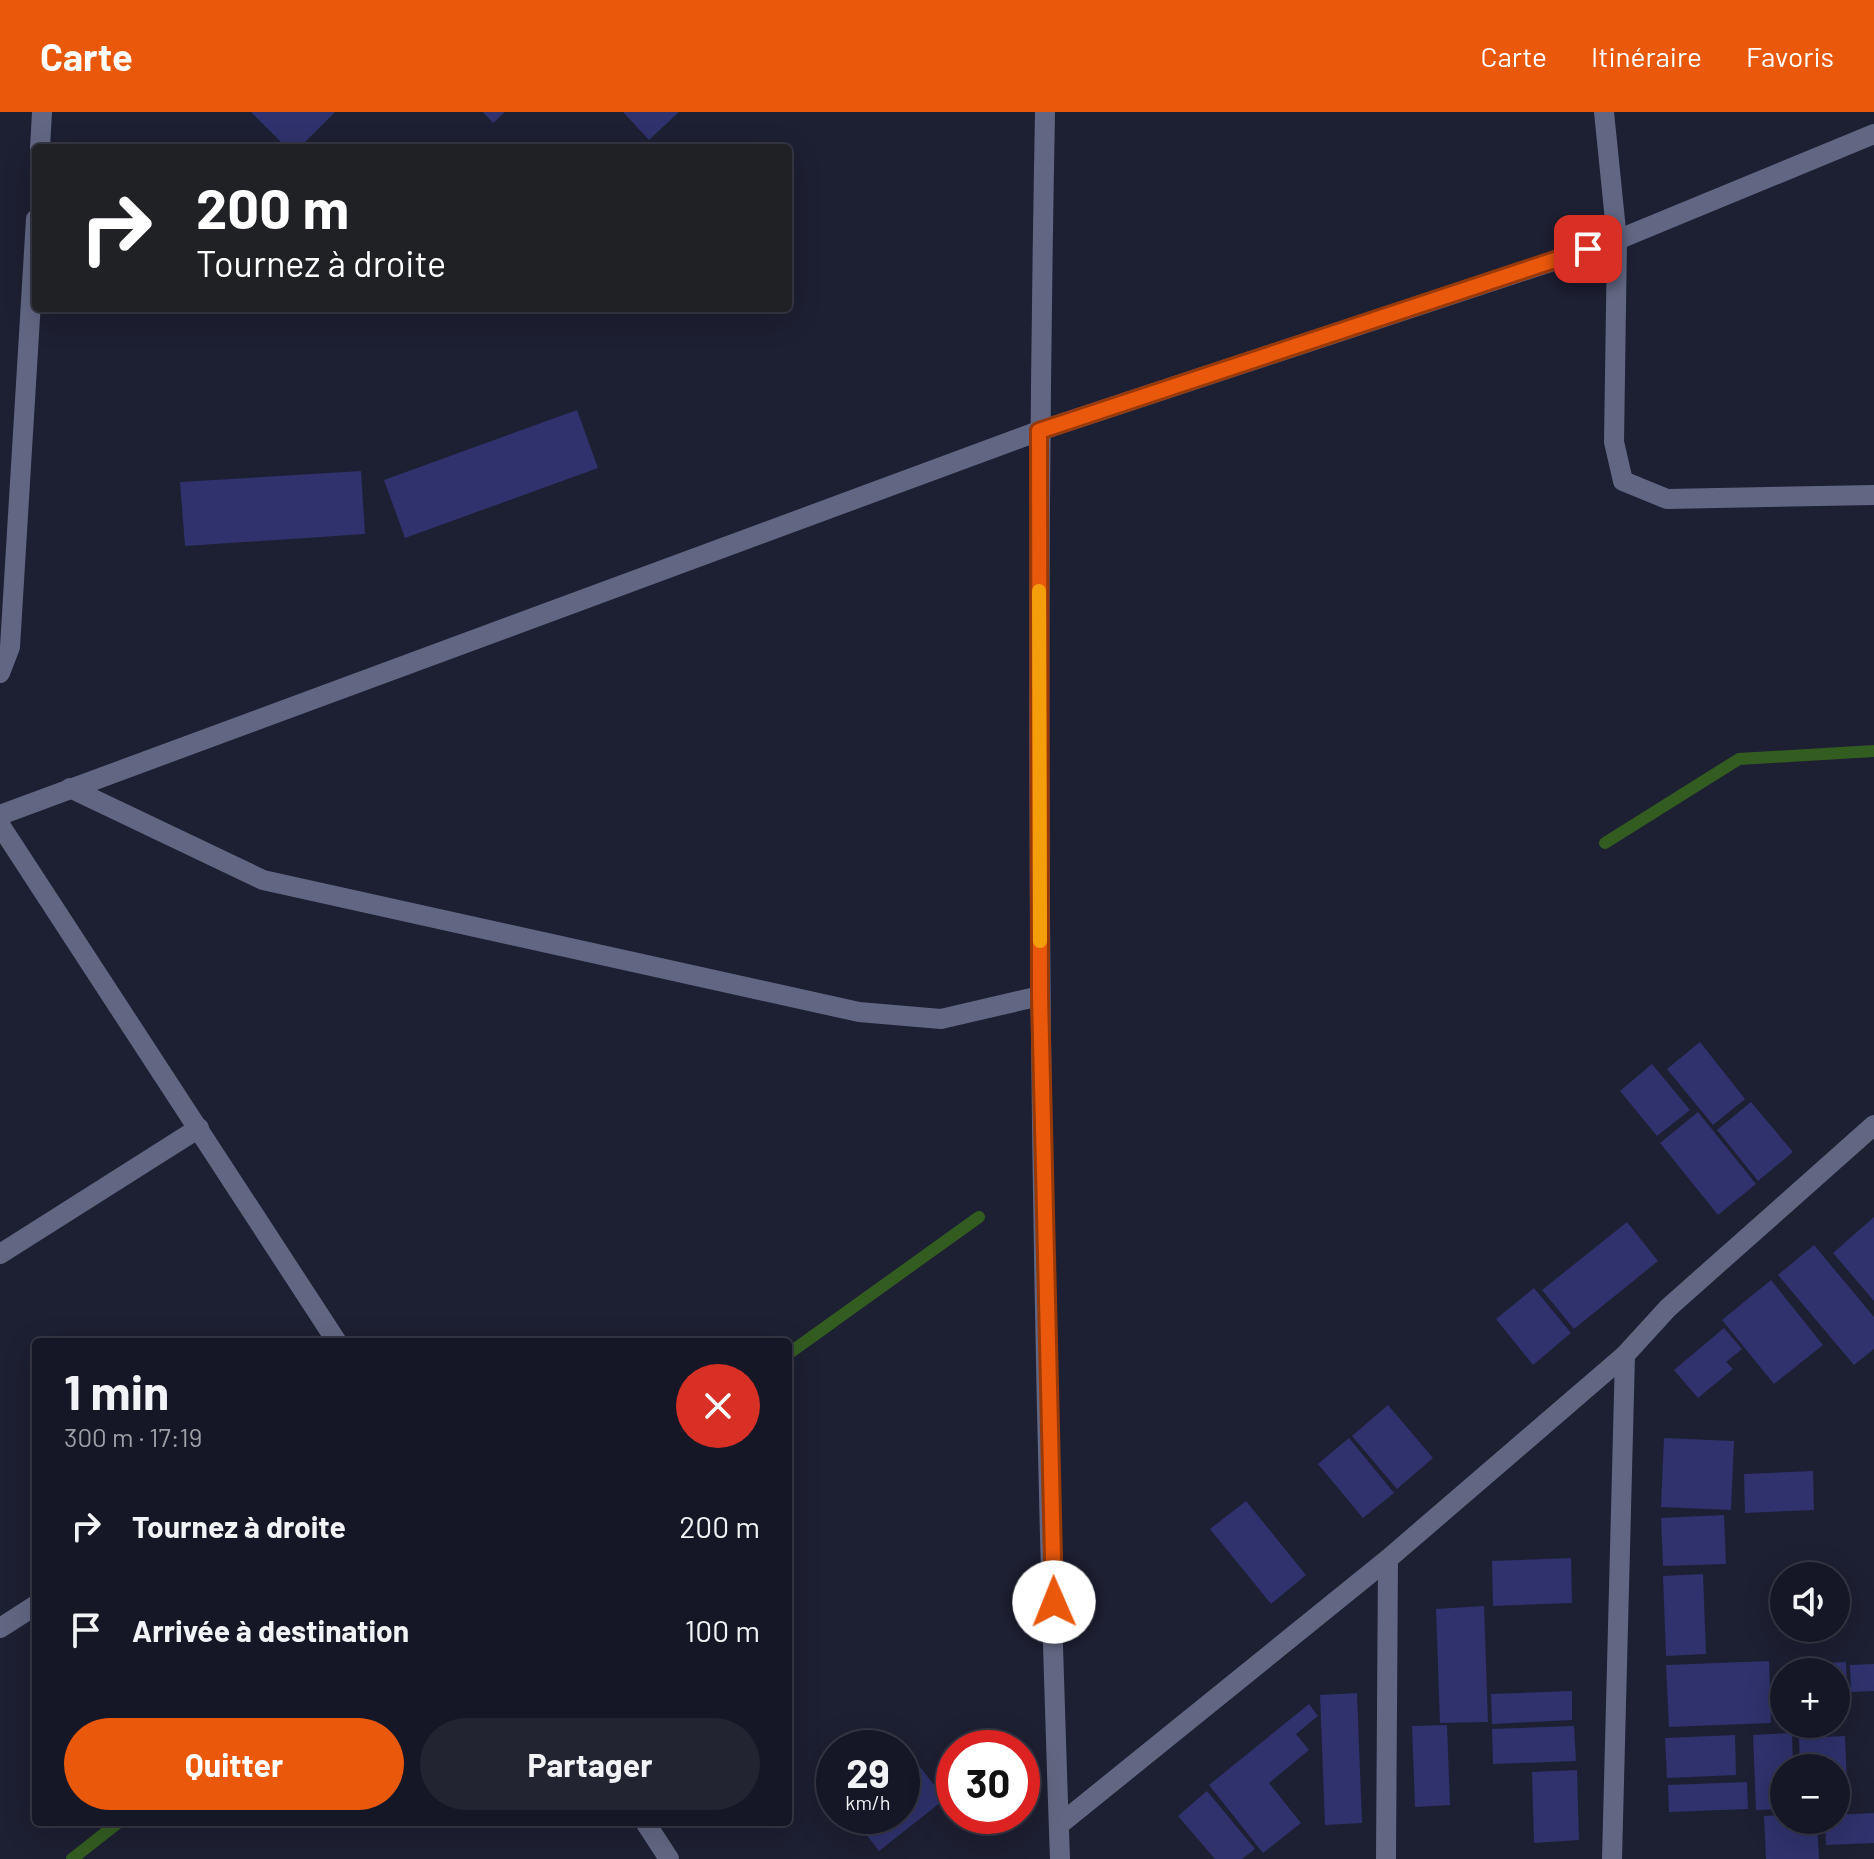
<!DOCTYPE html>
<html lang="fr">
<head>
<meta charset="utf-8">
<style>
  :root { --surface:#161726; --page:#232432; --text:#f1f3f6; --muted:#9e9fa7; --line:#353643; --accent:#ea580c }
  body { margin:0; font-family:Barlow,sans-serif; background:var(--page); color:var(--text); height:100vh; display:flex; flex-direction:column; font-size:30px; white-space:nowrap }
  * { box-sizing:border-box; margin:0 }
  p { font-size:26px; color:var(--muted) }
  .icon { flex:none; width:44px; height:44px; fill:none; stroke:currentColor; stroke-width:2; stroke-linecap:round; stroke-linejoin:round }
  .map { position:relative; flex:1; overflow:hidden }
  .details { position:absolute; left:32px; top:1226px; width:760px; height:488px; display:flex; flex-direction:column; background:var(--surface); border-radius:8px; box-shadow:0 8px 32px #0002,0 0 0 2px var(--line) }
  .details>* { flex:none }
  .hud { position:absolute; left:32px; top:32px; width:760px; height:168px; border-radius:8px; box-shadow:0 8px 32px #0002,0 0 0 2px var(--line); background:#202124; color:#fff; overflow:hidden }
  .tools { position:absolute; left:1770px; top:1450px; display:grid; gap:16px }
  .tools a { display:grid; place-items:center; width:80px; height:80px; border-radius:50%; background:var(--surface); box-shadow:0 8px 32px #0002,0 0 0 2px var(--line); font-size:40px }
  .speed { position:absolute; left:816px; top:1618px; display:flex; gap:16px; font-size:40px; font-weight:700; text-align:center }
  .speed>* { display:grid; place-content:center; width:104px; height:104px; border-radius:50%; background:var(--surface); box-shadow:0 8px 32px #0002,0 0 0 2px var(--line); line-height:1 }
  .speed small { font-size:20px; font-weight:400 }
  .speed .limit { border:12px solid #d22; background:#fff; color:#111 }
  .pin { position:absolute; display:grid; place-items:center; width:68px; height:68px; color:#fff; margin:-34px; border-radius:16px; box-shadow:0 4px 12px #0006 }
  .me { position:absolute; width:88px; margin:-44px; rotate:359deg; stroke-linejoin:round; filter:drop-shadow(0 0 6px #0008) }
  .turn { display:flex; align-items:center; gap:28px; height:168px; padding:0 32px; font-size:36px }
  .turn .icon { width:104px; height:104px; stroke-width:2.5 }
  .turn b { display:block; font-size:56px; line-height:68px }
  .round { display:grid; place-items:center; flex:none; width:84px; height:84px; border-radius:42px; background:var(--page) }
  .summary { display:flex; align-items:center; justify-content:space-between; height:136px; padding:0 32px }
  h1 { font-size:48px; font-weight:700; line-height:60px }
  .button { display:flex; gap:16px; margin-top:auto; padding:16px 32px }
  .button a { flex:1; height:92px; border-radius:48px; background:var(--accent); color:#fff; font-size:32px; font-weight:700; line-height:92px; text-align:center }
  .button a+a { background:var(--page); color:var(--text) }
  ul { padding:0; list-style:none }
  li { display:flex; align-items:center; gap:24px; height:104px; padding:0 32px }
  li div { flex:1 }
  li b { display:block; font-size:30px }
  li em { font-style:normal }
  header { display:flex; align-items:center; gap:48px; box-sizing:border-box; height:112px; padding:0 40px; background:var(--accent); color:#fff }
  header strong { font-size:38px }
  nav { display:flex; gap:44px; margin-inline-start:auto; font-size:28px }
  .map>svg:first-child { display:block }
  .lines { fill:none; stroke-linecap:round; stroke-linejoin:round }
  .stream { stroke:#335c21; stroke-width:12 }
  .building { fill:#2f326c }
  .minor { stroke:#616682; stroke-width:20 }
  .route-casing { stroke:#983908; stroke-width:20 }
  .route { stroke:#ea580c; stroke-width:14 }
  .slow { stroke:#f59e0b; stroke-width:14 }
</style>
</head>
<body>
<header>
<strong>Carte</strong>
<nav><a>Carte</a><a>Itinéraire</a><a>Favoris</a></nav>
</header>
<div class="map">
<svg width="1874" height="1747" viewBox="0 0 1874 1747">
  <rect width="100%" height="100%" fill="#1d1f32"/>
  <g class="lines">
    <g class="stream">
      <path d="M 1605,731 L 1739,647 L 1874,639"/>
      <path d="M 788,1242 L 979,1105"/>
      <path d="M 72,1747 L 119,1710"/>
    </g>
  </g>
  <g class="building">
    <path d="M 251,0 L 335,0 L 299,36 L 287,36 Z"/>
    <path d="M 483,0 L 505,0 L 493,11 Z"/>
    <path d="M 623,0 L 679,0 L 649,28 Z"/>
    <path d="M 577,298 L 598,356 L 405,426 L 384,368 Z"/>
    <path d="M 361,359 L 365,422 L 185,434 L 180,370 Z"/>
    <path d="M 1700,930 L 1745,987 L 1713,1013 L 1667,957 Z"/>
    <path d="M 1652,952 L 1690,998 L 1657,1024 L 1620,979 Z"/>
    <path d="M 1751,990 L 1793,1040 L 1758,1069 L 1717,1018 Z"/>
    <path d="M 1698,1000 L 1756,1072 L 1718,1103 L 1660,1031 Z"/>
    <path d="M 1874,1105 L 1874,1189 L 1833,1141 Z"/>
    <path d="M 1627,1110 L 1658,1149 L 1574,1217 L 1542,1178 Z"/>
    <path d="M 1814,1133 L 1874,1205 L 1874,1237 L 1854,1253 L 1778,1163 Z"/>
    <path d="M 1771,1168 L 1823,1233 L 1774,1272 L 1722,1208 Z"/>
    <path d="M 1534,1176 L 1571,1221 L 1533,1253 L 1496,1207 Z"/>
    <path d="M 1724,1216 L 1742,1237 L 1726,1250 L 1733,1257 L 1698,1286 L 1674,1258 Z"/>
    <path d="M 1388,1293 L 1433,1346 L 1397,1377 L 1352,1324 Z"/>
    <path d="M 1349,1326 L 1394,1381 L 1363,1406 L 1318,1352 Z"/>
    <path d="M 1664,1326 L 1734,1329 L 1731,1398 L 1661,1395 Z"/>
    <path d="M 1813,1359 L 1814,1398 L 1745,1401 L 1744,1362 Z"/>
    <path d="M 1246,1389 L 1306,1463 L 1271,1492 L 1210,1417 Z"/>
    <path d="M 1724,1403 L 1726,1452 L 1663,1454 L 1661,1406 Z"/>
    <path d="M 1571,1446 L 1572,1491 L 1493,1494 L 1492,1449 Z"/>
    <path d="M 1703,1462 L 1706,1542 L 1666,1544 L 1663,1464 Z"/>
    <path d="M 1484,1494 L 1488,1610 L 1440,1611 L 1436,1497 Z"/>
    <path d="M 1769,1549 L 1771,1611 L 1669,1615 L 1666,1553 Z"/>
    <path d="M 1846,1550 L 1847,1576 L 1836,1576 L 1836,1560 L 1794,1560 L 1794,1553 Z"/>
    <path d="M 1874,1552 L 1874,1579 L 1851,1580 L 1850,1553 Z"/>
    <path d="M 1572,1579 L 1572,1608 L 1492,1612 L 1491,1582 Z"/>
    <path d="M 1357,1581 L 1362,1711 L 1325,1713 L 1320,1583 Z"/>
    <path d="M 1309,1592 L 1318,1604 L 1296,1622 L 1309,1638 L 1269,1671 L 1301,1711 L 1263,1741 L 1209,1673 Z"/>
    <path d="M 1447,1613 L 1450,1693 L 1415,1695 L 1412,1614 Z"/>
    <path d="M 1574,1614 L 1576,1649 L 1493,1652 L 1492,1617 Z"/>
    <path d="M 1792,1621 L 1793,1656 L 1784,1656 L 1784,1697 L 1756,1698 L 1753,1623 Z"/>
    <path d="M 1735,1623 L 1736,1663 L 1667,1666 L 1665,1626 Z"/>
    <path d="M 1845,1624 L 1848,1696 L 1836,1697 L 1836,1656 L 1800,1656 L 1799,1626 Z"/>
    <path d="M 902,1632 L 945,1687 L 879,1739 L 852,1704 L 902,1704 Z"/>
    <path d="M 1577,1658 L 1579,1728 L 1534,1731 L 1532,1660 Z"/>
    <path d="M 1747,1670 L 1748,1697 L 1669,1700 L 1668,1673 Z"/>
    <path d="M 1207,1679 L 1255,1737 L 1242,1747 L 1215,1747 L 1178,1704 Z"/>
    <path d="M 1874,1701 L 1874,1731 L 1826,1733 L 1825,1708 L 1836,1708 L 1836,1703 Z"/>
    <path d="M 1784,1703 L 1784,1708 L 1817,1708 L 1819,1747 L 1766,1747 L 1764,1704 Z"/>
  </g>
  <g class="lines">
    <g class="minor">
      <path d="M 1045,0 C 1034,582 1039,1165 1060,1747"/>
      <path d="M 1604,0 L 1617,128 L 1614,330 L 1623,369 L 1667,387 L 1874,383"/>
      <path d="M 40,36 L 42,0"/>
      <path d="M 0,561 L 10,535 L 36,107"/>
      <path d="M 70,676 L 263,768 L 859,900 L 941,907 L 1040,884"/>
      <path d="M 0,703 L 1039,319 L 1617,128 L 1874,22"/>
      <path d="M 0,713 L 337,1230"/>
      <path d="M 0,1142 L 199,1016"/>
      <path d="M 0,1516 L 36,1493"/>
      <path d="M 645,1710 L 669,1747"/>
      <path d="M 1059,1713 L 1388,1447 L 1625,1243 L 1668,1196 L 1874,1013"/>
      <path d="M 1386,1747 L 1388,1447"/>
      <path d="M 1612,1747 L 1625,1243"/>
    </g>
  </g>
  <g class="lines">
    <g class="route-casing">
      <path id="route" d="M 1054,1490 L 1040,884 L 1039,319 L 1588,137"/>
    </g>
    <use href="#route" class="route"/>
    <path class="slow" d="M 1039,479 L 1040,829"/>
  </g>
</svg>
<div class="tools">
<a><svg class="icon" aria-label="sound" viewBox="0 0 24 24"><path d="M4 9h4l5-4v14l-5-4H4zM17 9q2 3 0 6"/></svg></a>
<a>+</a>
<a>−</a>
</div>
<div class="speed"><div>29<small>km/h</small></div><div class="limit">30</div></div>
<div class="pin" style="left:1588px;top:137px;background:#d93025"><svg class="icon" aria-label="arrive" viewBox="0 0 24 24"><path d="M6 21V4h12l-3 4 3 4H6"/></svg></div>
<svg class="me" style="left:1054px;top:1490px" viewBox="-20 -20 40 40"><circle r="19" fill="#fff"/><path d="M0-13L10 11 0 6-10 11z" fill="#ea580c"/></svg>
<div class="hud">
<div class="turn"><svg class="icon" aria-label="right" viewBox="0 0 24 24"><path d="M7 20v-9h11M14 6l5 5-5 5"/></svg><div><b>200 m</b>Tournez à droite</div></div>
</div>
<section class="details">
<div class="summary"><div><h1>1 min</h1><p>300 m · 17:19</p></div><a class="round" style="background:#d93025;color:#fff"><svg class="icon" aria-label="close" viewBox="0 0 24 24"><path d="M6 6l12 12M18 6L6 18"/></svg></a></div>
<ul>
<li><svg class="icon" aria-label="right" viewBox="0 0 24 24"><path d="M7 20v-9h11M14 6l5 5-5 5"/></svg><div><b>Tournez à droite</b></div><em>200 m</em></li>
<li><svg class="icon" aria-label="arrive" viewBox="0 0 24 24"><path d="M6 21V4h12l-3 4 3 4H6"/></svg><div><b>Arrivée à destination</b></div><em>100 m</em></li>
</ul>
<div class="button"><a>Quitter</a><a>Partager</a></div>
</section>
</div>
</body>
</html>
